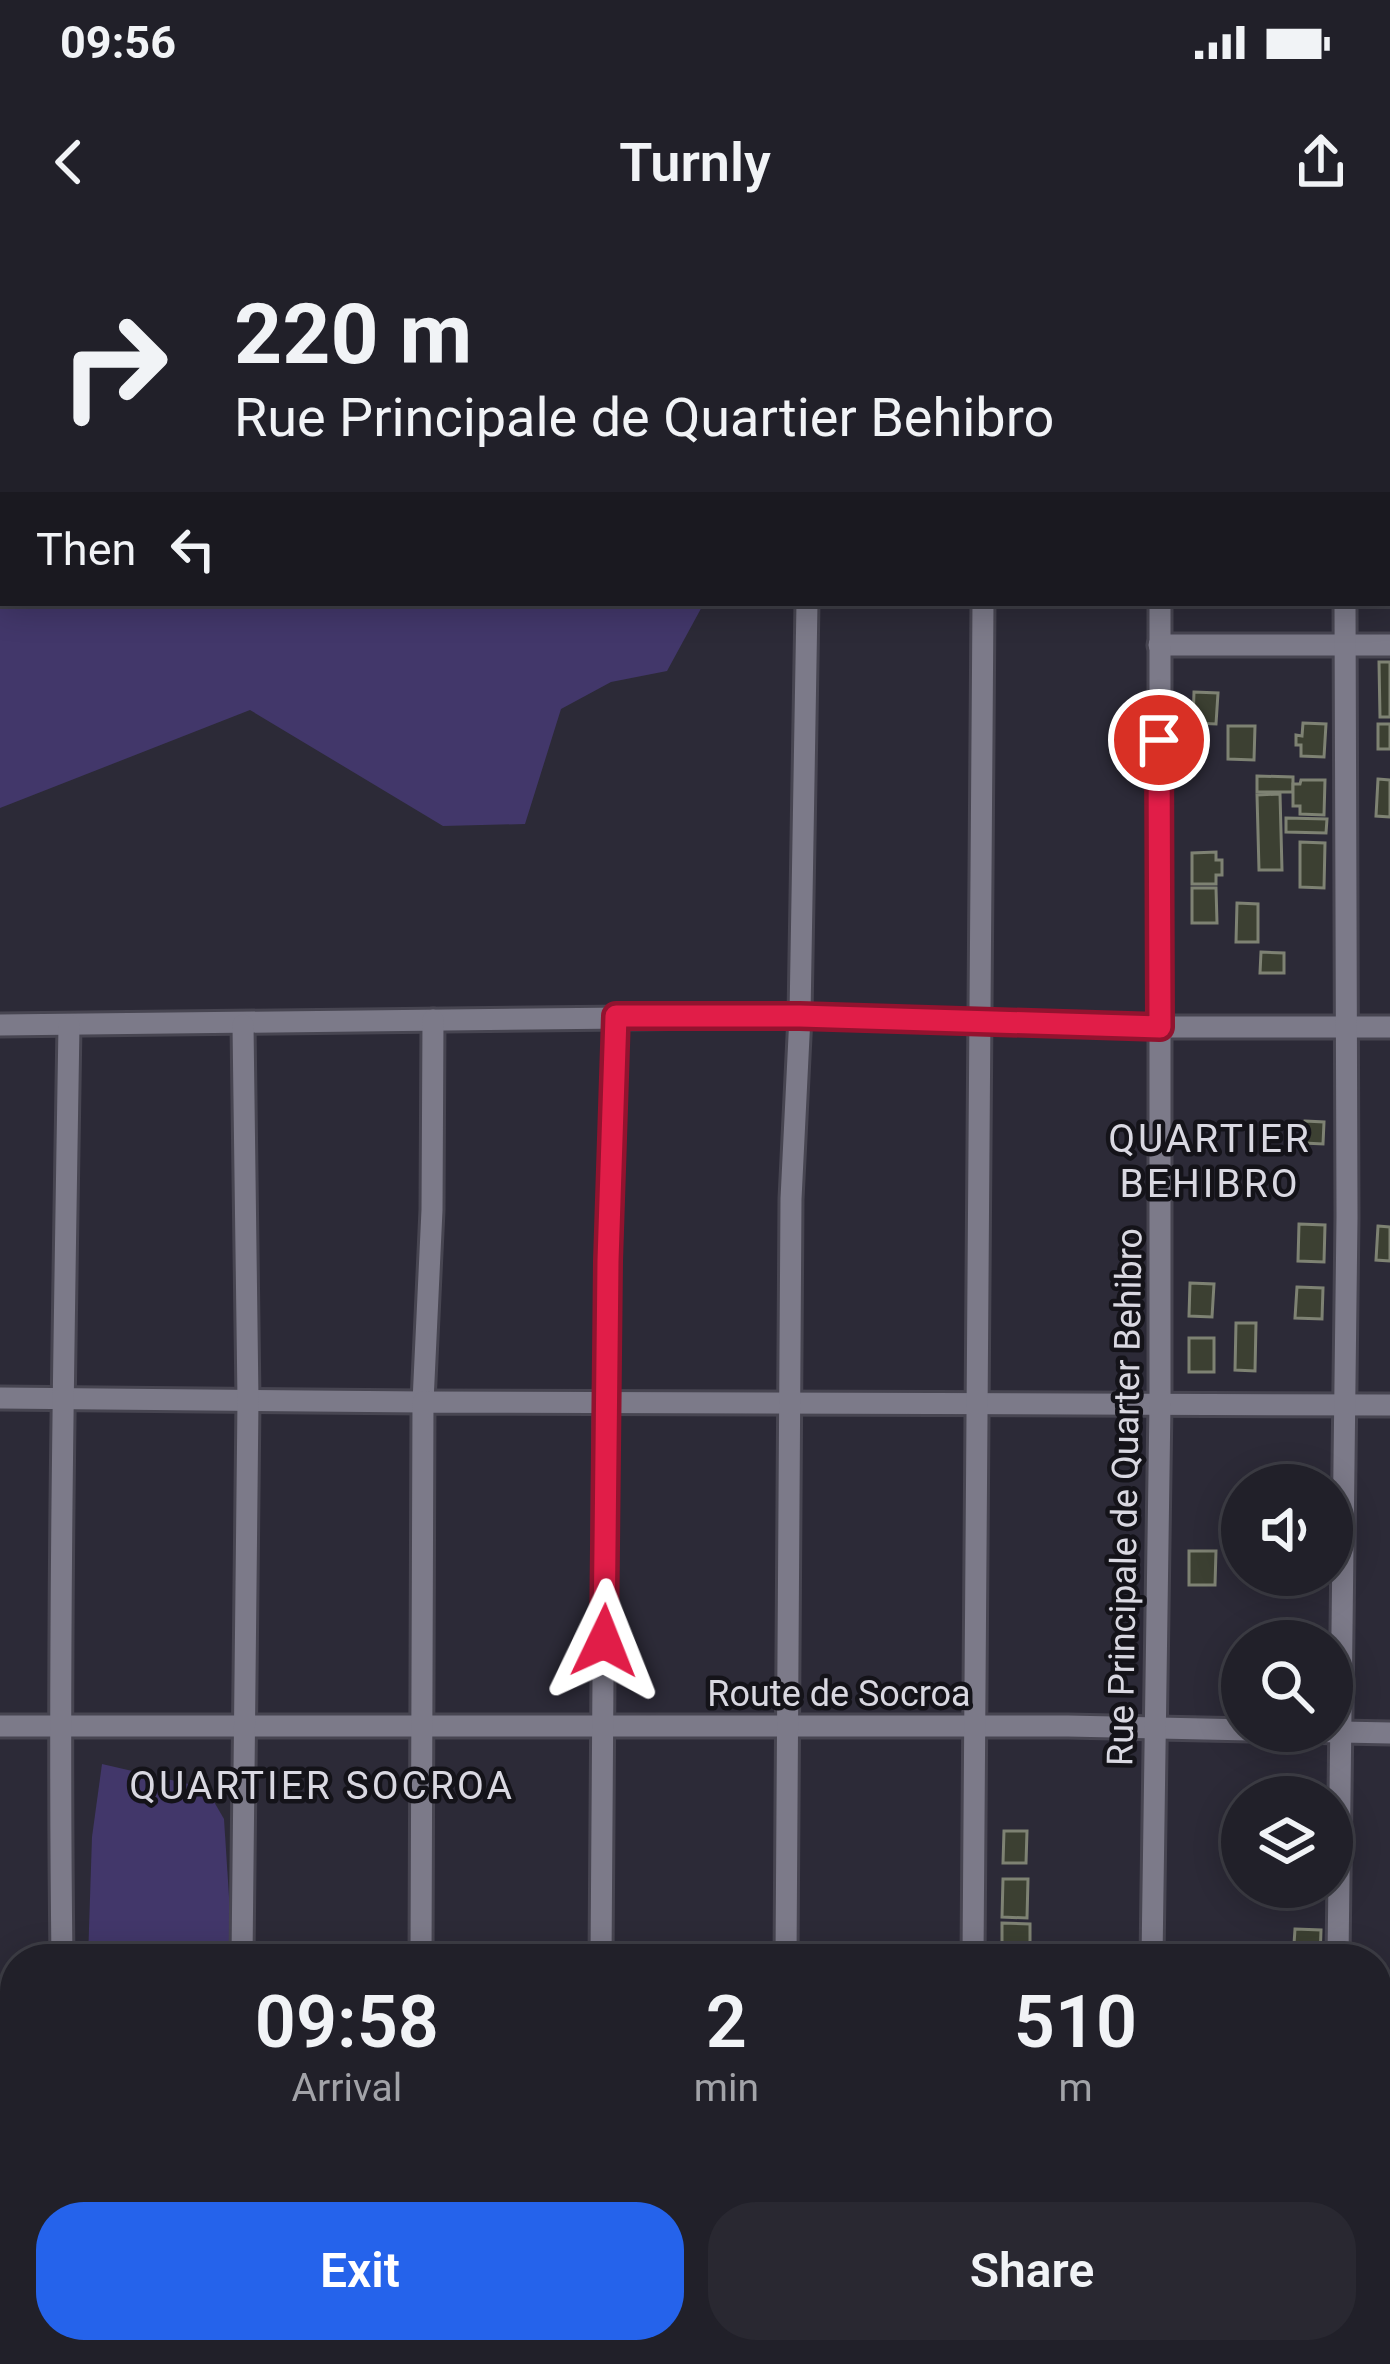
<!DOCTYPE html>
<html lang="en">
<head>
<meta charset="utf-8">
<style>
  :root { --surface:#212029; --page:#292831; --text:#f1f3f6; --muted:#a2a3a8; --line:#3e3e46; --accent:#2563eb }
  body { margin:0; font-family:Roboto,sans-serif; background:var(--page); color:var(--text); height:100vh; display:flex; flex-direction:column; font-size:45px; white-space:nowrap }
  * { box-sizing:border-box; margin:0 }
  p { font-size:39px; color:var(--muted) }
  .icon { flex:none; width:66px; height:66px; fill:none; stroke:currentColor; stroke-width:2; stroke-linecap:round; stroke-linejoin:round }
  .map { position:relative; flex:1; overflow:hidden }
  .panel { position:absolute; left:0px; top:1704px; width:1392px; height:420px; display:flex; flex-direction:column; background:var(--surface); border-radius:48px 48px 0 0; box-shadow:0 6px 30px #0003,0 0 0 3px var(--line) }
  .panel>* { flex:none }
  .top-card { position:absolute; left:0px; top:0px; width:1392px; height:366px; box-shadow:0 6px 30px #0003,0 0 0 3px var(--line); background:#212029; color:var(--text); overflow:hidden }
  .controls { position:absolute; left:1221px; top:1224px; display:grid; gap:24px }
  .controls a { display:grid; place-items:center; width:132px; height:132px; border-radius:50%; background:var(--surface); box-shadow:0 6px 30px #0003,0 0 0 3px var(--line); font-size:60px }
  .pin { position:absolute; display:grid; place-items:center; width:102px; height:102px; color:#fff; margin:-51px; border:6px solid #fff; border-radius:50%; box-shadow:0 3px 12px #0007 }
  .me { position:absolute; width:132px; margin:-66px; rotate:2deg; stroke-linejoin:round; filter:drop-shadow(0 0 9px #0008) }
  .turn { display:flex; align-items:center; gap:42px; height:252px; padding:0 36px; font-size:54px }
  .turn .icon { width:156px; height:156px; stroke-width:2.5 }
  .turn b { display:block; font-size:84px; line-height:102px }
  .then { display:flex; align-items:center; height:114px; padding:0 36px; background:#0003; gap:24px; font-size:45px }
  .eta { display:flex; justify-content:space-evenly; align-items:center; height:204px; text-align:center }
  .eta b { font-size:72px; font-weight:600; line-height:84px }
  .button { display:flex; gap:24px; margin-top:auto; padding:24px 36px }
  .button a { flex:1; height:138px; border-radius:48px; background:var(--accent); color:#fff; font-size:48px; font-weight:600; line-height:138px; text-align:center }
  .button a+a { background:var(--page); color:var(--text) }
  .status { display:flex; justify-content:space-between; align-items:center; height:84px; padding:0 60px; background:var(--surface); direction:ltr }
  .status svg { height:33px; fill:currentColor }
  header { display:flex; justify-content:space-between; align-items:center; height:156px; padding:0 36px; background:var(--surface); font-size:54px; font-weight:600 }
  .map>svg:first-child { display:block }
  .green { fill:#42376a }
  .building { fill:#3c4032; stroke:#7e8273; stroke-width:3 }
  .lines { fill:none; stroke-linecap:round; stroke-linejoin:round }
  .street-casing { stroke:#474551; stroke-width:27 }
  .street { stroke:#7c7a89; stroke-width:21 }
  .route-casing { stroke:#92132f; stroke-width:30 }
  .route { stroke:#e11d48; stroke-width:21 }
  .labels { text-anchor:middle; stroke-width:9; stroke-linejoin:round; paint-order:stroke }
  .street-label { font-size:36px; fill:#d9d8e1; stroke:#141319 }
  .neighbourhood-label { font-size:39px; letter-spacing:3px; fill:#d9d8e1; stroke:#141319 }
</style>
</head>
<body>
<div class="status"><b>09:56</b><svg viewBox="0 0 49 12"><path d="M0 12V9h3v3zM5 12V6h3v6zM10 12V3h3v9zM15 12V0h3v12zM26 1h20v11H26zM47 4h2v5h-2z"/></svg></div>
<header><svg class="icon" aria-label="back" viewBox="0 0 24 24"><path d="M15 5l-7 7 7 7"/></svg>Turnly<svg class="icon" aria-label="share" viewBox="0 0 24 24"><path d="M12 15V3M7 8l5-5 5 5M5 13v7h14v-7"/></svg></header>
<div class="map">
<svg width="1390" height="2124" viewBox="0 0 1390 2124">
  <rect width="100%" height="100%" fill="#2c2a37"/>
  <g class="green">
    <path d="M 0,0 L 355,3 L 3,3 L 3,363 L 704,363 L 667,431 L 611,442 L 561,469 L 525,584 L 443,586 L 250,470 L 0,568 Z"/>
    <rect x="776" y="0" width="222" height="3"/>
    <path d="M 102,1524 L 206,1548 L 224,1579 L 233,1719 L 88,1719 L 92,1597 Z"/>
  </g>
  <g class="building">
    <path d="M 1379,422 L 1390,422 L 1390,477 L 1380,477 Z"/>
    <path d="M 1194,452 L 1218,453 L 1216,484 L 1193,483 Z"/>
    <path d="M 1303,483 L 1326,484 L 1324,517 L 1301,516 L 1301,505 L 1296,505 L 1296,495 L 1302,496 Z"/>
    <rect x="1378" y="484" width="12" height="25"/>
    <path d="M 1228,486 L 1255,486 L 1254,520 L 1228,519 Z"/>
    <path d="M 1257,536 L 1293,537 L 1293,552 L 1257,552 Z"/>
    <path d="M 1378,539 L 1390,540 L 1390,577 L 1376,576 Z"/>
    <path d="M 1301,540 L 1325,540 L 1324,575 L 1300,574 L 1300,566 L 1293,566 L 1293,544 L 1300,544 Z"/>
    <path d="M 1280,554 L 1282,630 L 1259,630 L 1257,555 Z"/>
    <path d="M 1286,578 L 1327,579 L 1326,593 L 1286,592 Z"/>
    <path d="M 1300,602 L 1325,603 L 1324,648 L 1300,647 Z"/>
    <path d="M 1216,612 L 1216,620 L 1222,620 L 1222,635 L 1216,635 L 1216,644 L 1192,644 L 1192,613 Z"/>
    <path d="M 1192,648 L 1216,648 L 1217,683 L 1192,683 Z"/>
    <path d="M 1237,663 L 1258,664 L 1258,702 L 1236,702 Z"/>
    <path d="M 1261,712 L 1284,713 L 1284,733 L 1260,733 Z"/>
    <path d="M 1305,881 L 1324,882 L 1323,904 L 1304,903 Z"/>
    <path d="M 1299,984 L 1325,985 L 1324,1022 L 1298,1021 Z"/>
    <path d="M 1378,986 L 1390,987 L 1390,1021 L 1376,1020 Z"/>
    <path d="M 1190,1043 L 1214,1044 L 1212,1077 L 1189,1076 Z"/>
    <path d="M 1297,1047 L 1323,1048 L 1322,1079 L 1295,1078 Z"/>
    <path d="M 1236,1083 L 1256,1083 L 1255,1131 L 1235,1130 Z"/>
    <rect x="1189" y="1098" width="25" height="34"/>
    <path d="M 1189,1311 L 1216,1311 L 1215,1345 L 1189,1345 Z"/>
    <path d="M 1004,1591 L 1027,1591 L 1026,1623 L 1003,1623 Z"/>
    <path d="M 1003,1639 L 1028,1639 L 1027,1678 L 1002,1677 Z"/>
    <path d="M 1002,1683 L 1030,1684 L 1030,1715 L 1002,1715 Z"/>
    <path d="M 1295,1689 L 1321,1690 L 1320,1719 L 1293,1719 Z"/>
    <path d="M 1377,1872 L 1390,1873 L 1389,1902 L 1377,1902 Z"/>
    <rect x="1377" y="1971" width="13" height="34"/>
    <path d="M 920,2109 L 949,2109 L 949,2115 L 920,2114 Z"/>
    <rect x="1183" y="2109" width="25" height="7"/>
  </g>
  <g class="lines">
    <g class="street-casing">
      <g id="street">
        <path d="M 385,0 L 387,3"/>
        <path d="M 553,3 L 558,0"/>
        <path d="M 1172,3 L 1172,0"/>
        <path d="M 1352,3 L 1352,0"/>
        <path d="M 1389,83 L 1390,83"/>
        <path d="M 1159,405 L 1390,405"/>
        <path d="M 0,785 L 800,776 L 1160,787 L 1390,787"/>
        <path d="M 0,1158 L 423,1162 L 432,970 L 433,780"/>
        <path d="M 0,1486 L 1068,1486 L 1390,1493"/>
        <path d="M 62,1719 C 58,1408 64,1096 69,785"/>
        <path d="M 242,1719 L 248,1160 L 243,785"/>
        <path d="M 421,1719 L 423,1162 L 1390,1165"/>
        <path d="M 601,1719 L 605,1160 L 616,776"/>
        <path d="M 786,1719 L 791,959 L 800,776 L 807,363"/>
        <path d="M 973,1719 L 983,363"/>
        <path d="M 1152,1719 L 1160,1163 L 1160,363"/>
        <path d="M 1338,1719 L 1347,977 L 1345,363"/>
        <path d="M 0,1921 L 15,1920"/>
        <path d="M 1377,1922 L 1390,1923"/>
        <path d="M 235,2109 L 236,2124"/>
        <path d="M 600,2109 L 601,2124"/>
        <path d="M 971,2109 L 972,2124"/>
        <path d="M 1333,2109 L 1334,2124"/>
        <path d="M 60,2124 L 61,2109"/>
        <path d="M 415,2124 L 415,2109"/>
        <path d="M 784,2124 L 784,2109"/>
        <path d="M 1150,2124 L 1150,2109"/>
      </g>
    </g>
    <use href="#street" class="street"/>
  </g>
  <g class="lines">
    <g class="route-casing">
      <path id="route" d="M 604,1401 L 608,1021 L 616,776 L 800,776 L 1160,787 L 1159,500"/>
    </g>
    <use href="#route" class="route"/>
  </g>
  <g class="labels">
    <g class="street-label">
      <text transform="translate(1124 1257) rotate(-89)" y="13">Rue Principale de Quarter Behibro</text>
      <text x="839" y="1466">Route de Socroa</text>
    </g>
    <g class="neighbourhood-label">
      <text x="1210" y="912">QUARTIER<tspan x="1210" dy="45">BEHIBRO</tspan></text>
      <text x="322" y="1559">QUARTIER SOCROA</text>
    </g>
  </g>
</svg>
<div class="controls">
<a><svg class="icon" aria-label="sound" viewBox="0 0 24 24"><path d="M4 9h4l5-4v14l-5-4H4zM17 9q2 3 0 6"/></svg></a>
<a><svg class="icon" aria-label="search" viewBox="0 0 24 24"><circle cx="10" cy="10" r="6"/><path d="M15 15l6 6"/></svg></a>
<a><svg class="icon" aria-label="layers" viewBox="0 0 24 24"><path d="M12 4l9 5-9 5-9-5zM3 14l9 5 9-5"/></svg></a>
</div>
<div class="pin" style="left:1159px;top:500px;background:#d93025"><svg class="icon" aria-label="arrive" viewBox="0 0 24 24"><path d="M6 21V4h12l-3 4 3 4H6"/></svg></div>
<svg class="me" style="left:604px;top:1401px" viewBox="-20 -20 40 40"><path d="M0-17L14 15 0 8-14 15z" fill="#e11d48" stroke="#fff" stroke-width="4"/></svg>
<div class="top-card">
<div class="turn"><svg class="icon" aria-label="right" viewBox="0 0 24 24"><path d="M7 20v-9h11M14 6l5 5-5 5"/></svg><div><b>220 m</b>Rue Principale de Quartier Behibro</div></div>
<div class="then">Then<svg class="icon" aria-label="left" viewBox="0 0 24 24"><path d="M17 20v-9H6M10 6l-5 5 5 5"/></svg></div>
</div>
<section class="panel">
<div class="eta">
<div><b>09:58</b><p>Arrival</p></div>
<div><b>2</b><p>min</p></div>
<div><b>510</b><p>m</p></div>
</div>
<div class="button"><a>Exit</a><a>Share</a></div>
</section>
</div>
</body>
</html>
